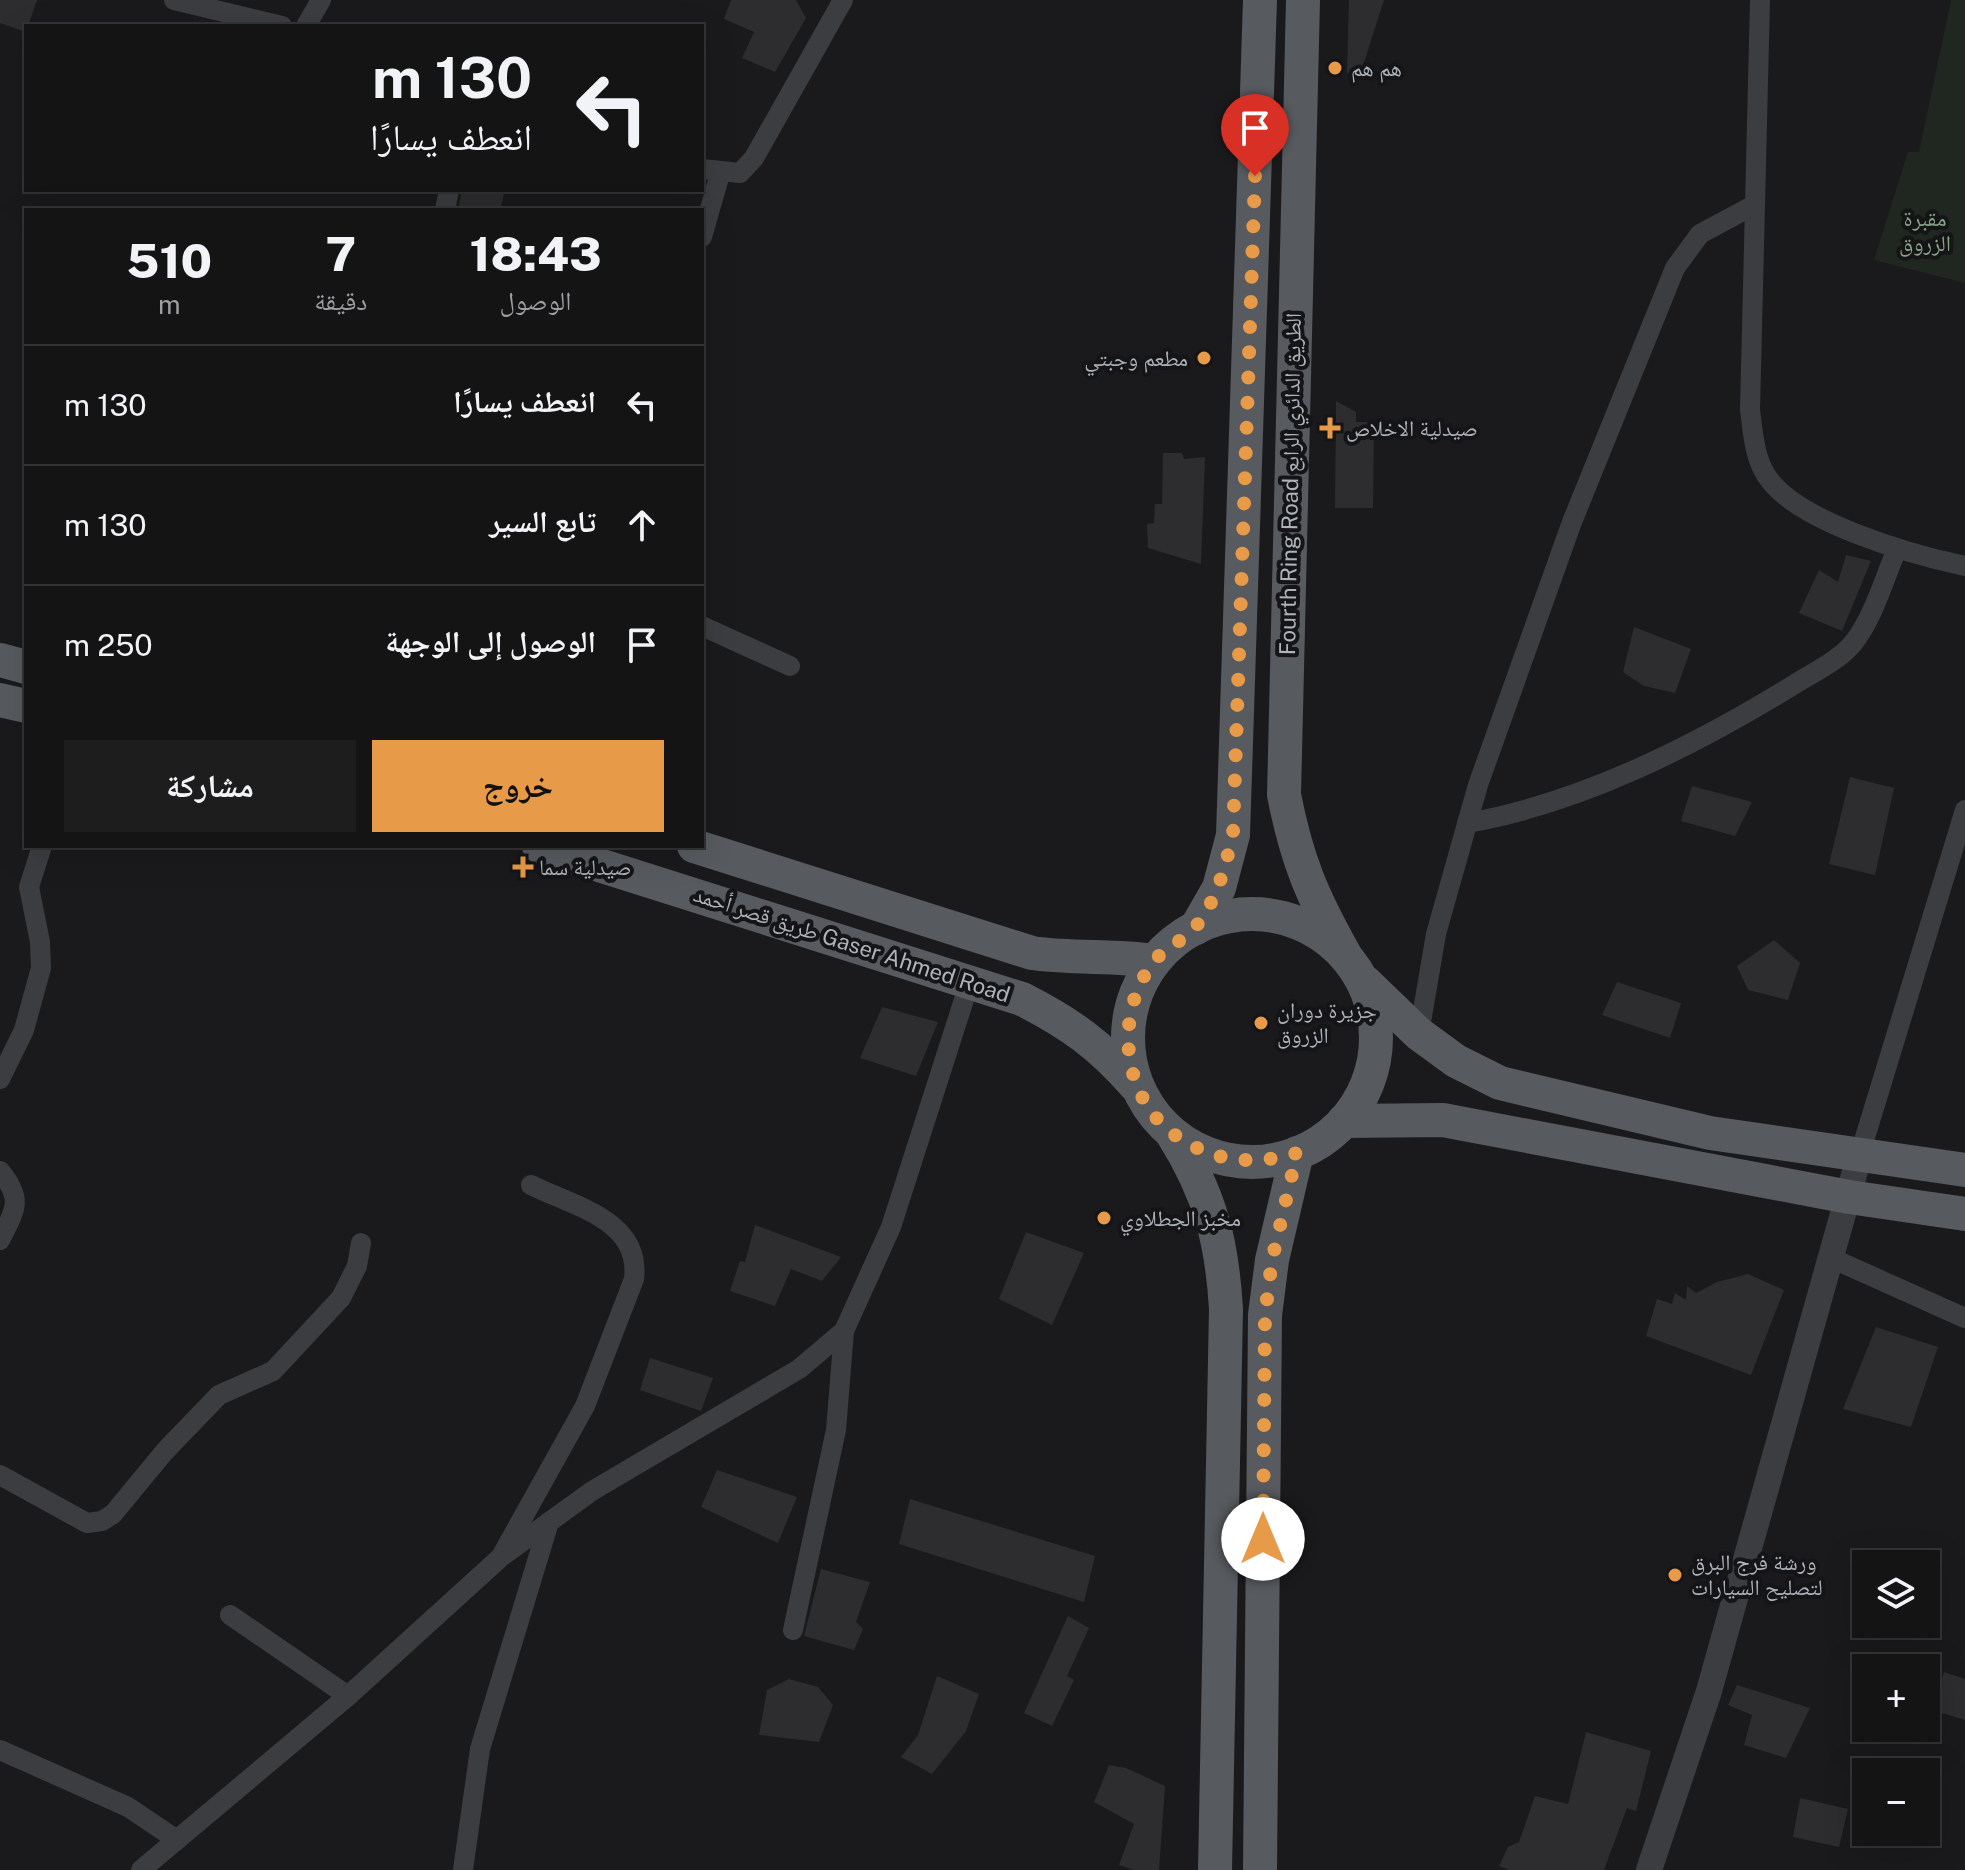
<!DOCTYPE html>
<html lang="ar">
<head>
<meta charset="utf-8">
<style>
  :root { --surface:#141415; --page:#1d1d1e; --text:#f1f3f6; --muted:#9d9ea0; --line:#333334; --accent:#e79a47 }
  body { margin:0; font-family:"Public Sans","Noto Naskh Arabic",sans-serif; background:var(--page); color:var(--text); direction:rtl; height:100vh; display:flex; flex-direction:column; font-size:30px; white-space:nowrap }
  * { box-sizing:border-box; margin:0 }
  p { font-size:26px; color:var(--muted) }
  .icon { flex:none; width:44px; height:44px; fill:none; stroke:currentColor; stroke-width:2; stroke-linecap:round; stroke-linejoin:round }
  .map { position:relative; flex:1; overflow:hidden; direction:ltr }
  .sheet { position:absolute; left:24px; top:208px; width:680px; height:640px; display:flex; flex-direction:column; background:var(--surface); border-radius:0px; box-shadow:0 8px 32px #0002,0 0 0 2px var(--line); direction:rtl }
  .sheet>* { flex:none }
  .guide { position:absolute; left:24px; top:24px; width:680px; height:168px; border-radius:0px; box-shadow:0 8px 32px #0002,0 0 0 2px var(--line); direction:rtl; background:#141415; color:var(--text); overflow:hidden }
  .tools { position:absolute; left:1852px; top:1550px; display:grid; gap:16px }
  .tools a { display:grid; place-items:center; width:88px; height:88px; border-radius:0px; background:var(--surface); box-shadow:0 8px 32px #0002,0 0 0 2px var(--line); font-size:40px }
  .pin { position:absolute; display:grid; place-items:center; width:68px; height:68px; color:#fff; margin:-82px -34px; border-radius:50% 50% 50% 0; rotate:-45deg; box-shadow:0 0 8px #0007 }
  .pin .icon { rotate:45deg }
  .me { position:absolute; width:88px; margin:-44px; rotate:0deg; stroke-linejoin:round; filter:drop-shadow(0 0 6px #0008) }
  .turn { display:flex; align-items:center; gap:28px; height:168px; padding:0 40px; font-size:36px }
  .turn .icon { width:104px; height:104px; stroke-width:2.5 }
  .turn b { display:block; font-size:56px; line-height:68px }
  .eta { display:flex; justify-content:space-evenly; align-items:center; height:136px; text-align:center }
  .eta b { font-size:48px; font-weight:800; line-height:56px }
  .cta { display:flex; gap:16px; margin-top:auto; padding:16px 40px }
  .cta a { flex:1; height:92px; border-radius:0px; background:var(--accent); color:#111; font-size:32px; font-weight:800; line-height:92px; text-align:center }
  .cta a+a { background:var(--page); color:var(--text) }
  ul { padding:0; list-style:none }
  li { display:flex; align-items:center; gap:24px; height:120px; padding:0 40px; border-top:2px solid var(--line) }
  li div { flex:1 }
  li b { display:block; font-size:30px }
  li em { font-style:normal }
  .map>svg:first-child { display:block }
  .green { fill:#202720 }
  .building { fill:#2d2d30 }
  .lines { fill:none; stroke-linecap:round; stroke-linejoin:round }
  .minor { stroke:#3b3d41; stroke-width:20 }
  .tertiary { stroke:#3b3d41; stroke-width:26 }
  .primary { stroke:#575a5f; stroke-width:34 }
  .route { stroke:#e79a47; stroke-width:14; stroke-dasharray:0 25.2 }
  .poi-dot { fill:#e79a47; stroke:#151517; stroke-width:3 }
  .labels { text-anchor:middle; stroke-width:8; stroke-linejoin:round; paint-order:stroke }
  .poi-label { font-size:22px; fill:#adb3ba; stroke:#151517; text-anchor:start }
  .park-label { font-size:22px; fill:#88a486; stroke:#151517 }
  .street-label { font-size:22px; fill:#adb3ba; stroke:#151517 }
</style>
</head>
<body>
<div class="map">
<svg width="1965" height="1870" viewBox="0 0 1965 1870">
  <rect width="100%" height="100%" fill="#1a1a1c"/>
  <path class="green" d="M 1951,0 L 1965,0 L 1965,283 L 1874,260 L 1908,152 L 1919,152 Z"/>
  <g class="building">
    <path d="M 0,0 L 37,0 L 26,32 L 0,23 Z"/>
    <path d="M 731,0 L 796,0 L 806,18 L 775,72 L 742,58 L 754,32 L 724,19 Z"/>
    <path d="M 1349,0 L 1384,0 L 1359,78 L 1347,73 Z"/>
    <path d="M 462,190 L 505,190 L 500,210 L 458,210 Z"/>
    <path d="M 1336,401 L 1356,412 L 1356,422 L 1374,422 L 1373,508 L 1335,508 Z"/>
    <path d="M 1163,453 L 1182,453 L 1184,459 L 1205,457 L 1201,564 L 1148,548 L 1147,524 L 1154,523 L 1155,504 L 1162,504 Z"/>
    <path d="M 1846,555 L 1871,561 L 1842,631 L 1799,613 L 1819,570 L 1838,582 Z"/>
    <path d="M 1634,627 L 1691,649 L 1675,693 L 1644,686 L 1623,672 Z"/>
    <path d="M 1850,777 L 1894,788 L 1875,875 L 1829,864 Z"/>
    <path d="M 1692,786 L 1752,802 L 1735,836 L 1681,821 Z"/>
    <path d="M 1774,940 L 1800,963 L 1788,1000 L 1748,990 L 1737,966 Z"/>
    <path d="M 1617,982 L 1681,1003 L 1670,1038 L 1602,1015 Z"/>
    <path d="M 882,1007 L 938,1022 L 916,1076 L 860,1058 Z"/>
    <path d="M 755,1225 L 841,1257 L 822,1281 L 791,1269 L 775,1306 L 730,1291 L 740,1261 L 745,1262 Z"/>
    <path d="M 1026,1232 L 1084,1253 L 1052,1325 L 999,1299 Z"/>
    <path d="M 1748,1274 L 1784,1290 L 1751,1375 L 1646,1336 L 1657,1299 L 1672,1304 L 1675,1293 L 1686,1300 L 1687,1286 L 1696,1293 L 1717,1282 Z"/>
    <path d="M 1876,1327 L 1938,1347 L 1911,1427 L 1843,1409 Z"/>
    <path d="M 650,1358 L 713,1378 L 701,1411 L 640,1390 Z"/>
    <path d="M 717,1470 L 797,1497 L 778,1543 L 701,1507 Z"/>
    <path d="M 910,1499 L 1095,1556 L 1084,1602 L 899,1544 Z"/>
    <path d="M 821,1569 L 870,1582 L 856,1622 L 863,1629 L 854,1650 L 804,1636 Z"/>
    <path d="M 1068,1616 L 1089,1628 L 1067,1676 L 1074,1680 L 1052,1726 L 1024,1713 Z"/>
    <path d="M 1944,1672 L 1965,1679 L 1965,1720 L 1932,1710 Z"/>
    <path d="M 937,1676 L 979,1694 L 966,1731 L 932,1774 L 901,1757 L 918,1735 Z"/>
    <path d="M 789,1679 L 818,1687 L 833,1705 L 819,1742 L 759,1735 L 767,1690 Z"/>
    <path d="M 1737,1685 L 1810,1708 L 1786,1758 L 1744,1745 L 1752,1715 L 1728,1705 Z"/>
    <path d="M 1586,1732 L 1651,1751 L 1636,1811 L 1627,1808 L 1604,1870 L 1509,1870 L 1499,1866 L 1508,1847 L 1519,1842 L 1535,1796 L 1568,1804 Z"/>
    <path d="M 1109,1765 L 1126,1768 L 1165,1786 L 1159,1870 L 1134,1870 L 1119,1865 L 1134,1824 L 1094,1802 Z"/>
    <path d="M 1800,1798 L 1848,1809 L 1839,1847 L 1793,1837 Z"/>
  </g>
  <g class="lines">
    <g class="minor">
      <path d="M 174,0 L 282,26"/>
      <path d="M 1760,0 L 1750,410 C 1753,432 1754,456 1766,475 C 1795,522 1913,555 1965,566"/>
      <path d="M 306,26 L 321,0"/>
      <path d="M 702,169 L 740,173 L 754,158 L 843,0"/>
      <path d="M 445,210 L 449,190"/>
      <path d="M 702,237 L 720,174"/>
      <path d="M 702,626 L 790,666"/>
      <path d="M 1467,823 C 1582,803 1696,745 1795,684 C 1814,672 1840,660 1854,642 C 1874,616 1884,579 1897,549"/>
      <path d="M 1419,1034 L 1436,934 L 1478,785 L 1572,522 L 1675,268 L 1700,234 L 1754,205"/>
      <path d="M 0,1079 L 24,1030 L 41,968 L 40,942 L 29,887 L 42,846"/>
      <path d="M 1859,1157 L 1965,810"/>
      <path d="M 0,1171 C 24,1200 15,1210 0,1240"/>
      <path d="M 1831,1258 L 1965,1318"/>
      <path d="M 0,1475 L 87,1523 L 102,1521 L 113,1514 L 165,1451 L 219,1395 L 273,1371 L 341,1298 L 357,1266 L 361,1243"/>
      <path d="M 503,1553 L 585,1406 L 634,1279 C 641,1220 575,1207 531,1185"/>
      <path d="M 230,1615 L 348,1696"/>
      <path d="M 793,1630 L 836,1430 L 844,1331"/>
      <path d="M 0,1750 L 128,1807 L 177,1840"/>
      <path d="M 141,1870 L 348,1696 L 501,1557 L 592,1491 L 799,1369 L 844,1331 L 891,1227 L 970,981"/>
      <path d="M 463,1870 L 480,1749 L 549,1522"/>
    </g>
    <path class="tertiary" d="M 1649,1870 L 1709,1691 L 1859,1157"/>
    <g class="primary">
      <path d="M 1303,0 L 1284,795 C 1297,861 1312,896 1345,955"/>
      <path d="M 0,660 L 26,667"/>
      <path d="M 0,700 L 26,706"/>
      <path d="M 539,846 L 1022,999 C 1071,1024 1100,1045 1136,1086"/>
      <path d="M 694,846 L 1032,953 C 1074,959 1113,955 1154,961"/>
      <circle cx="1252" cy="1038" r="124"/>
      <path d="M 1196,928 L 1219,888 L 1233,835 L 1260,0"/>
      <path d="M 1365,982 L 1419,1034 L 1456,1061 L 1500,1083 L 1710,1133 L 1965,1170"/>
      <path d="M 1344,1121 L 1443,1120 L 1849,1197 L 1965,1214"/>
      <path d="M 1173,1135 C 1210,1194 1222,1241 1226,1309 L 1215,1870"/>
      <path d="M 1260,1870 L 1265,1315 L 1272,1260 L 1297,1153"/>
    </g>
  </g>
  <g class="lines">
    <path class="route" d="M 1255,176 L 1233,835 C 1225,866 1218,898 1197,925 C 1187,939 1167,946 1155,960 C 1114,1011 1120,1096 1175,1135 C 1213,1162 1253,1166 1297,1153 L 1272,1260 L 1265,1315 L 1263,1539"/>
  </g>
  <g class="poi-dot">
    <circle cx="1335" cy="68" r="8"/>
    <circle cx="1204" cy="358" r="8"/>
    <path d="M1326 416h8v8h8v8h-8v8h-8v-8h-8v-8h8z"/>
    <path d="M519 855h8v8h8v8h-8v8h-8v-8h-8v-8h8z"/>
    <circle cx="1261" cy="1023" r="8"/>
    <circle cx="1104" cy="1218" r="8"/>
    <circle cx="1675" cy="1575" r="8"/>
  </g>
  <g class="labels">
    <g class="poi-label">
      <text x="1351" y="76">هم هم</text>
      <text x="1188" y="366" text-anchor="end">مطعم وجبتي</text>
      <text x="1346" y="436">صيدلية الاخلاص</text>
      <text x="539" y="875">صيدلية سما</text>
      <text x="1277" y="1018">جزيرة دوران<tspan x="1277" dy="25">الزروق</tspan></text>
      <text x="1120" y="1226">مخبز الجطلاوي</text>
      <text x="1691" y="1570">ورشة فرج البرق<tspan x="1691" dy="25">لتصليح السيارات</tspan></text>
    </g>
    <g class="park-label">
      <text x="1925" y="226">مقبرة<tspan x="1925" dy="25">الزروق</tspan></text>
    </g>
    <g class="street-label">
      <text transform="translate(1290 484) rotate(-89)" y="8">Fourth Ring Road الطريق الدائري الرابع</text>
      <text transform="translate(852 944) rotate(18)" y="8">طريق قصر أحمد Gaser Ahmed Road</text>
    </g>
  </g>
</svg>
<div class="tools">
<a><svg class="icon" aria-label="layers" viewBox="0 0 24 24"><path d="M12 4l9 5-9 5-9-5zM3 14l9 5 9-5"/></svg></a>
<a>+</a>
<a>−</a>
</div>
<div class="pin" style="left:1255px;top:176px;background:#d93025"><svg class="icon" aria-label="arrive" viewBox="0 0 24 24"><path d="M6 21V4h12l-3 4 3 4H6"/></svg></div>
<svg class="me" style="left:1263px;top:1539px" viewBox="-20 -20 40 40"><circle r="19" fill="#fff"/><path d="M0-13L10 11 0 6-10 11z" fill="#e79a47"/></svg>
<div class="guide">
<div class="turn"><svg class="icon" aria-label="left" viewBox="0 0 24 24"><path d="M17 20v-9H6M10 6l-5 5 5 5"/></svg><div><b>130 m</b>انعطف يسارًا</div></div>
</div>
<section class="sheet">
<div class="eta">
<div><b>18:43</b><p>الوصول</p></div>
<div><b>7</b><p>دقيقة</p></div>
<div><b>510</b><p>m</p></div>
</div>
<ul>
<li><svg class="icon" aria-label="left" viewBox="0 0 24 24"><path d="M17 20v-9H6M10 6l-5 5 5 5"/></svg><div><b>انعطف يسارًا</b></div><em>130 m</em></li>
<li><svg class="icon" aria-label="ahead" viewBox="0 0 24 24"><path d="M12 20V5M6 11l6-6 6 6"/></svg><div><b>تابع السير</b></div><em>130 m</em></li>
<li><svg class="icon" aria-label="arrive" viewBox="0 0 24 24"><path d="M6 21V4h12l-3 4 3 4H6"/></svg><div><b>الوصول إلى الوجهة</b></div><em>250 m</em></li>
</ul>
<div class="cta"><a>خروج</a><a>مشاركة</a></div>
</section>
</div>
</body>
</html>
